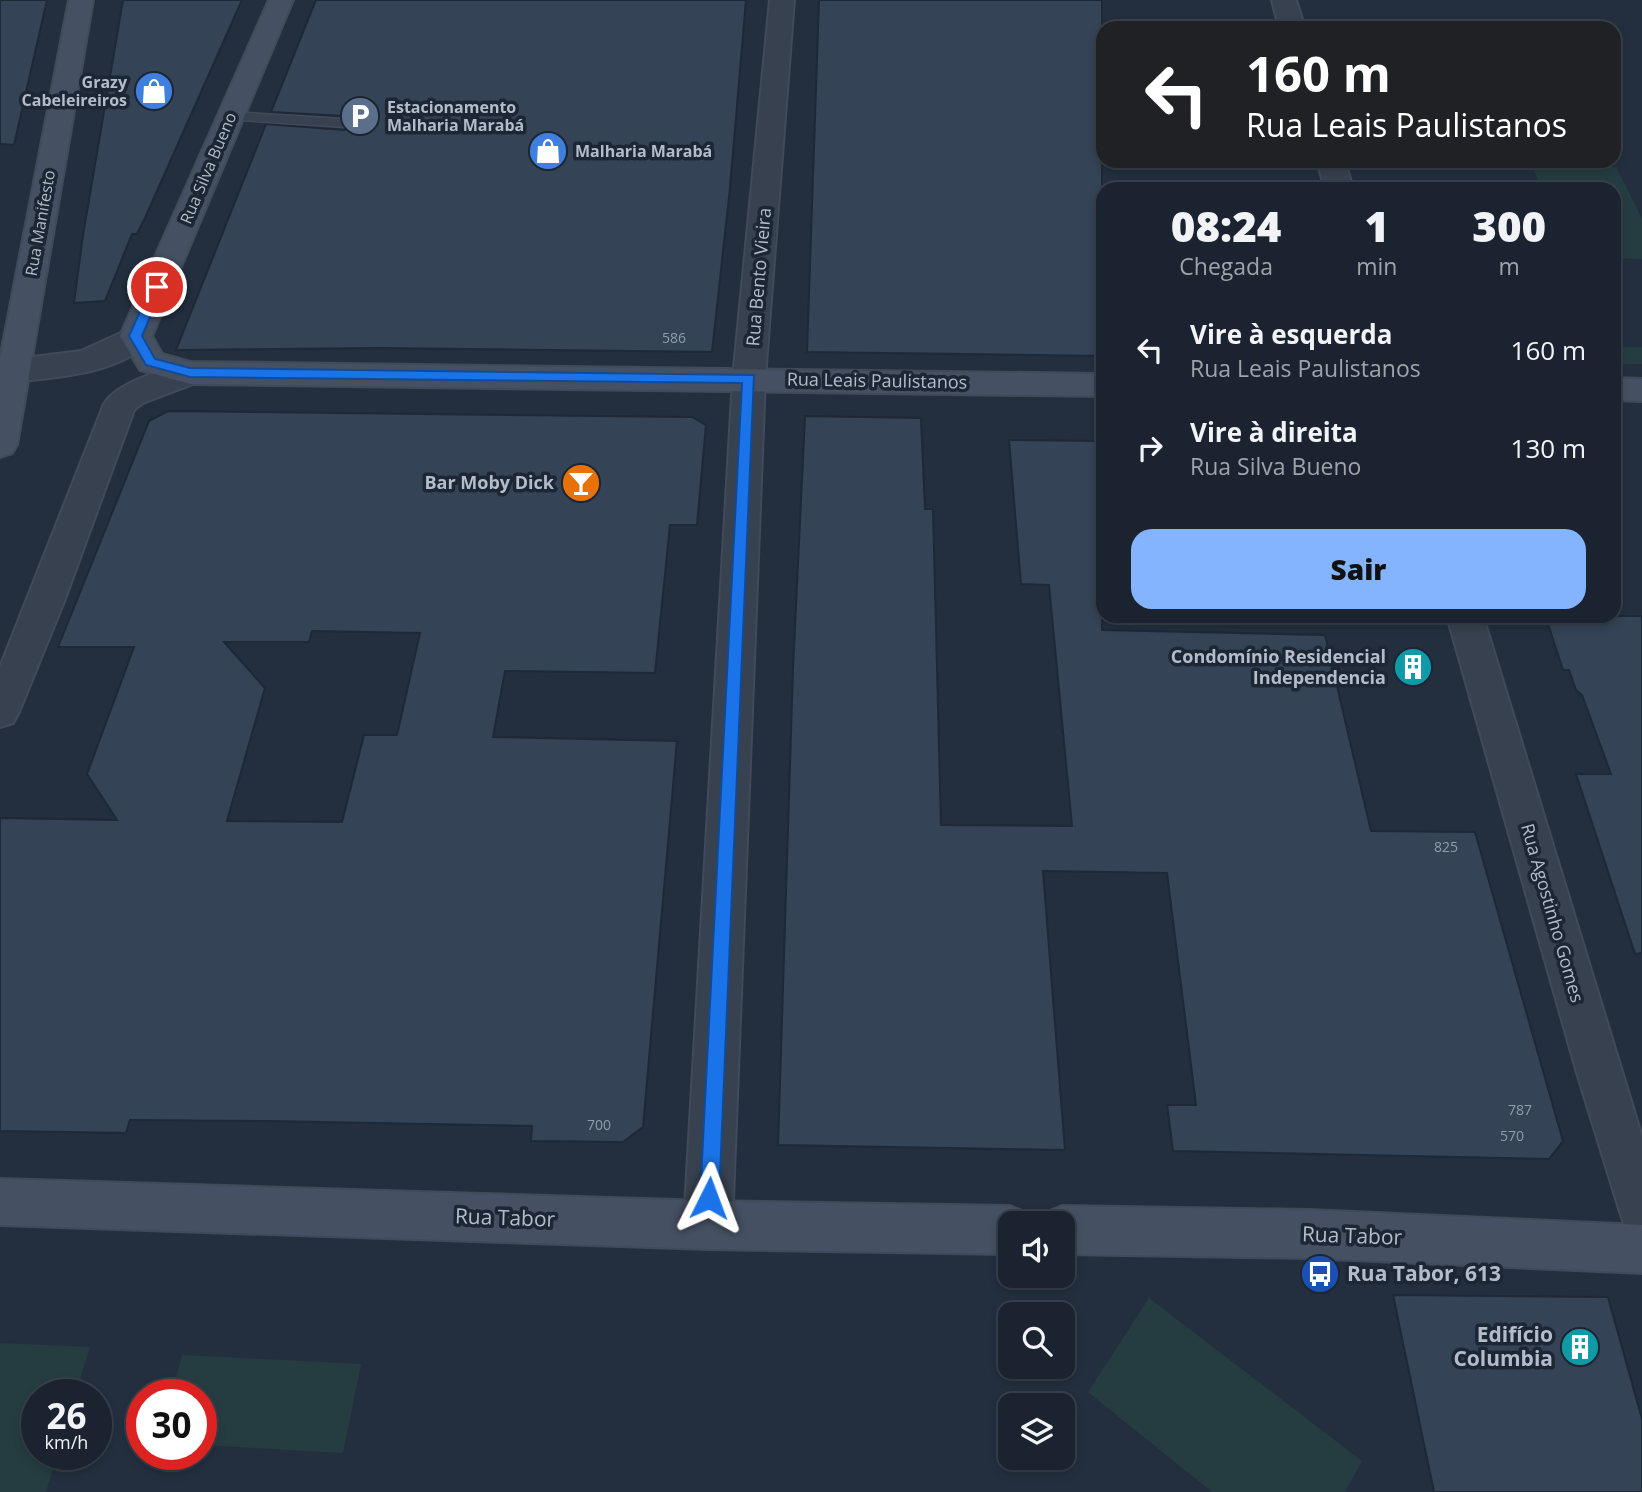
<!DOCTYPE html>
<html lang="pt">
<head>
<meta charset="utf-8">
<style>
  :root { --surface:#1a232f; --page:#272f3b; --text:#f1f3f6; --muted:#9fa4aa; --line:#38404b; --accent:#84b4fd }
  body { margin:0; font-family:"Open Sans",sans-serif; background:var(--page); color:var(--text); height:100vh; display:flex; flex-direction:column; font-size:26px; white-space:nowrap }
  * { box-sizing:border-box; margin:0 }
  p { font-size:23px; color:var(--muted) }
  .icon { flex:none; width:38px; height:38px; fill:none; stroke:currentColor; stroke-width:2; stroke-linecap:round; stroke-linejoin:round }
  .map { position:relative; flex:1; overflow:hidden }
  .details { position:absolute; left:1096px; top:182px; width:525px; height:441px; display:flex; flex-direction:column; background:var(--surface); border-radius:21px; box-shadow:0 4px 10px #0003,0 0 0 2px var(--line) }
  .details>* { flex:none }
  .top-card { position:absolute; left:1096px; top:21px; width:525px; height:147px; border-radius:21px; box-shadow:0 4px 10px #0003,0 0 0 2px var(--line); background:#202124; color:#fff; overflow:hidden }
  .fabs { position:absolute; left:998px; top:1211px; display:grid; gap:14px }
  .fabs a { display:grid; place-items:center; width:77px; height:77px; border-radius:14px; background:var(--surface); box-shadow:0 4px 10px #0003,0 0 0 2px var(--line); font-size:35px }
  .speed { position:absolute; left:21px; top:1379px; display:flex; gap:14px; font-size:35px; font-weight:700; text-align:center }
  .speed>* { display:grid; place-content:center; width:91px; height:91px; border-radius:50%; background:var(--surface); box-shadow:0 4px 10px #0003,0 0 0 2px var(--line); line-height:1 }
  .speed small { font-size:18px; font-weight:400 }
  .speed .limit { border:10px solid #d22; background:#fff; color:#111 }
  .pin { position:absolute; display:grid; place-items:center; width:60px; height:60px; color:#fff; margin:-30px; border:4px solid #fff; border-radius:50%; box-shadow:0 2px 7px #0007 }
  .me { position:absolute; width:77px; margin:-38px; rotate:3deg; stroke-linejoin:round; filter:drop-shadow(0 0 5px #0008) }
  .turn { display:flex; align-items:center; gap:24px; height:147px; padding:0 35px; font-size:32px }
  .turn .icon { width:91px; height:91px; stroke-width:2.5 }
  .turn b { display:block; font-size:49px; line-height:60px }
  .eta { display:flex; justify-content:space-evenly; align-items:center; height:119px; text-align:center }
  .eta b { font-size:42px; font-weight:800; line-height:49px }
  .button { display:flex; gap:14px; margin-top:auto; padding:14px 35px }
  .button a { flex:1; height:80px; border-radius:21px; background:var(--accent); color:#111; font-size:28px; font-weight:800; line-height:80px; text-align:center }
  ul { padding:0; list-style:none }
  li { display:flex; align-items:center; gap:21px; height:98px; padding:0 35px }
  li div { flex:1 }
  li b { display:block; font-size:26px }
  li em { font-style:normal }
  .map>svg:first-child { display:block }
  .green { fill:#253d40 }
  .building { fill:#344355; stroke:#1e2836; stroke-width:2; fill-rule:evenodd }
  .lines { fill:none; stroke-linecap:round; stroke-linejoin:round }
  .service-casing { stroke:#404a58; stroke-width:3 }
  .minor-casing { stroke:#404a58; stroke-width:4 }
  .tertiary-casing { stroke:#404a58; stroke-width:4 }
  .secondary-casing { stroke:#404a58; stroke-width:4 }
  .service { fill:#37414f; fill-rule:evenodd }
  .minor { fill:#37414f; fill-rule:evenodd }
  .tertiary { fill:#37414f; fill-rule:evenodd }
  .secondary { fill:#455062; fill-rule:evenodd }
  .route { fill:#1a73e8; stroke:#114b97; stroke-width:2 }
  .labels { text-anchor:middle; stroke-width:7; stroke-linejoin:round; paint-order:stroke }
  .number-label { font-size:14px; fill:#919cab }
  .far-poi-label { font-size:16px; font-weight:bold; fill:#b3bcca; stroke:#1c2634; text-anchor:start }
  .far-street-label { font-size:16px; fill:#b3bcca; stroke:#1c2634 }
  .street-label { font-size:18px; fill:#b3bcca; stroke:#1c2634 }
  .poi-label { font-size:18px; font-weight:bold; fill:#b3bcca; stroke:#1c2634; text-anchor:end }
  .near-street-label { font-size:21px; fill:#b3bcca; stroke:#1c2634 }
  .near-poi-label { font-size:21px; font-weight:bold; fill:#b3bcca; stroke:#1c2634; text-anchor:start }
</style>
</head>
<body>
<div class="map">
<svg width="1642" height="1492" viewBox="0 0 1642 1492">
  <rect width="100%" height="100%" fill="#232f3f"/>
  <g class="green">
    <path d="M 1532,166 L 1616,167 L 1642,219 L 1642,259 L 1614,258 L 1614,189 L 1542,189 Z"/>
    <rect x="1614" y="347" width="28" height="17"/>
    <path d="M 1149,1298 L 1362,1461 L 1345,1492 L 1212,1492 L 1088,1392 Z"/>
    <path d="M 0,1343 L 90,1347 L 75,1395 L 37,1395 L 37,1454 L 58,1454 L 46,1492 L 0,1492 Z"/>
    <path d="M 182,1355 L 361,1364 L 343,1453 L 201,1445 L 201,1395 L 171,1395 Z"/>
  </g>
  <g class="building">
    <path d="M 0,0 L 47,0 L 14,145 L 0,144 Z"/>
    <path d="M 123,0 L 242,0 L 145,218 L 137,234 L 132,234 L 105,301 L 74,303 L 83,235 Z"/>
    <path d="M 316,0 L 746,0 L 730,188 L 712,352 L 378,348 L 176,350 L 266,124 L 344,130 L 353,124 L 344,116 L 271,112 Z"/>
    <path d="M 819,0 L 1102,0 L 1102,301 L 1096,301 L 1102,356 L 807,352 Z"/>
    <path d="M 168,411 L 692,417 L 706,425 L 697,525 L 670,525 L 655,673 L 505,671 L 493,737 L 677,741 L 643,1127 L 623,1142 L 531,1141 L 532,1126 L 265,1121 L 130,1120 L 126,1133 L 0,1131 L 0,818 L 117,820 L 87,774 L 134,647 L 58,647 L 149,421 ZM 312,631 L 420,633 L 397,735 L 364,735 L 342,822 L 227,821 L 265,688 L 224,642 L 309,642 Z"/>
    <path d="M 805,416 L 921,418 L 925,509 L 933,509 L 941,825 L 1072,826 L 1049,585 L 1021,584 L 1009,440 L 1102,441 L 1102,630 L 1325,635 L 1371,831 L 1475,832 L 1563,1141 L 1549,1159 L 1173,1151 L 1167,1105 L 1196,1105 L 1167,873 L 1043,871 L 1065,1150 L 778,1145 L 793,669 Z"/>
    <path d="M 1570,616 L 1642,616 L 1642,953 L 1635,954 L 1576,774 L 1611,774 L 1582,695 L 1576,690 L 1569,670 L 1563,670 L 1547,621 L 1572,622 Z"/>
    <path d="M 1393,1295 L 1608,1297 L 1642,1419 L 1642,1492 L 1434,1492 Z"/>
  </g>
  <g class="lines">
    <g class="service-casing">
      <path id="service" d="M 231,112 L 344,119 L 351,123 L 344,127 L 226,119 L 224,116 Z"/>
    </g>
    <g class="minor-casing">
      <g id="minor">
        <path d="M 770,0 L 794,0 L 765,378 L 732,1225 L 725,1242 L 708,1249 L 691,1242 L 684,1225 L 733,378 Z"/>
        <path d="M 136,326 L 147,329 L 152,336 C 126,377 42,378 0,383 L 0,361 L 81,351 Z"/>
        <path d="M 190,362 L 201,365 L 206,373 L 201,381 L 143,403 L 134,410 L 65,599 L 19,712 L 13,723 L 0,727 L 0,667 L 104,404 C 117,382 165,369 190,362 Z"/>
      </g>
    </g>
    <g class="tertiary-casing">
      <g id="tertiary">
        <path d="M 1272,0 L 1296,0 L 1305,28 L 1279,28 Z"/>
        <path d="M 1317,161 L 1345,161 L 1353,189 L 1325,189 Z"/>
        <path d="M 1447,616 L 1483,616 L 1642,1137 L 1642,1232 L 1625,1226 L 1619,1209 L 1577,1073 Z"/>
      </g>
    </g>
    <g class="secondary-casing">
      <g id="secondary">
        <path d="M 69,0 L 93,0 L 17,445 L 12,453 L 0,457 L 0,359 Z"/>
        <path d="M 269,0 L 293,0 L 152,336 L 162,354 L 190,362 L 1102,374 L 1102,396 L 190,384 L 140,370 L 120,336 Z"/>
        <path d="M 1614,378 L 1642,379 L 1642,401 L 1614,400 Z"/>
        <path d="M 0,1179 L 708,1201 L 1010,1206 L 1027,1213 L 1031,1223 L 1010,1223 L 1010,1254 L 708,1249 L 0,1225 Z"/>
        <path d="M 1062,1206 L 1309,1210 L 1642,1225 L 1642,1273 L 1309,1258 L 1062,1254 L 1062,1223 L 1041,1223 L 1045,1213 Z"/>
      </g>
    </g>
    <use href="#service" class="service"/>
    <use href="#minor" class="minor"/>
    <use href="#tertiary" class="tertiary"/>
    <use href="#secondary" class="secondary"/>
  </g>
  <path class="route" d="M 157,283 L 163,287 L 142,336 L 155,359 L 190,368 L 754,375 L 719,1198 L 716,1205 L 709,1208 L 703,1205 L 700,1198 L 742,383 L 190,377 L 146,365 L 129,336 L 151,287 Z"/>
  <defs>
    <g id="shop-disc" transform="scale(2.0125)"><circle r="9.5" fill="#3f7fe0" stroke="#1c2634"/><path d="M-5-2.5h2.3a2.7 3.5 0 0 1 5.4 0H5L5.5 6h-11ZM-1.5-2.5h3a1.5 2.3 0 0 0-3 0Z" fill="#fff"/></g>
    <g id="parking-disc" transform="scale(2.0125)"><circle r="9.5" fill="#5c6f8a" stroke="#1c2634"/><path d="M-3.5-5.5H1a3.5 3.5 0 0 1 0 7H-1V5.5H-3.5ZM-1-3.4V-.6H.8a1.4 1.4 0 0 0 0-2.8Z" fill="#fff"/></g>
    <g id="bar-disc" transform="scale(2.0125)"><circle r="9.5" fill="#e8710a" stroke="#1c2634"/><path d="M-6-5H6L.8 .8V4.5H3.5V6h-7V4.5H-.8V.8Z" fill="#fff"/></g>
    <g id="building-disc" transform="scale(2.0125)"><circle r="9.5" fill="#0f9aa8" stroke="#1c2634"/><path d="M-4-6H4V6H1V3H-1V6H-4ZM-2.5-4.3h1.7v1.8h-1.7ZM.8-4.3h1.7v1.8H.8ZM-2.5-1h1.7V.8h-1.7ZM.8-1h1.7V.8H.8Z" fill="#fff"/></g>
    <g id="bus-disc" transform="scale(2.0125)"><circle r="9.5" fill="#1a4fb4" stroke="#1c2634"/><path d="M-5-6H5V4H4V6H2V4H-2V6H-4V4H-5ZM-3.5-4V0h7V-4ZM-3.5 1.2v1.5H-2V1.2ZM2 1.2v1.5H3.5V1.2Z" fill="#fff"/></g>
  </defs>
  <g fill-rule="evenodd">
    <use href="#shop-disc" x="154" y="91"/>
    <use href="#parking-disc" x="360" y="116"/>
    <use href="#shop-disc" x="548" y="151"/>
    <use href="#bar-disc" x="581" y="483"/>
    <use href="#building-disc" x="1413" y="667"/>
    <use href="#bus-disc" x="1320" y="1274"/>
    <use href="#building-disc" x="1580" y="1347"/>
  </g>
  <g class="labels">
    <g class="number-label">
      <text x="674" y="343">586</text>
      <text x="1446" y="852">825</text>
      <text x="1520" y="1115">787</text>
      <text x="599" y="1130">700</text>
      <text x="1512" y="1141">570</text>
    </g>
    <g class="far-poi-label">
      <text x="127" y="88" text-anchor="end">Grazy<tspan x="127" dy="18">Cabeleireiros</tspan></text>
      <text x="387" y="113">Estacionamento<tspan x="387" dy="18">Malharia Marabá</tspan></text>
      <text x="575" y="157">Malharia Marabá</text>
    </g>
    <g class="far-street-label">
      <text transform="translate(208 168) rotate(-67)" y="6">Rua Silva Bueno</text>
      <text transform="translate(40 223) rotate(-80)" y="6">Rua Manifesto</text>
    </g>
    <g class="street-label">
      <text transform="translate(759 277) rotate(-85)" y="6">Rua Bento Vieira</text>
      <text transform="translate(877 381) rotate(1)" y="6">Rua Leais Paulistanos</text>
      <text transform="translate(1552 913) rotate(74)" y="6">Rua Agostinho Gomes</text>
    </g>
    <g class="poi-label">
      <text x="554" y="489">Bar Moby Dick</text>
      <text x="1386" y="663">Condomínio Residencial<tspan x="1386" dy="21">Independencia</tspan></text>
    </g>
    <g class="near-street-label">
      <text transform="translate(505 1218) rotate(2)" y="7">Rua Tabor</text>
      <text transform="translate(1352 1236) rotate(2)" y="7">Rua Tabor</text>
    </g>
    <g class="near-poi-label">
      <text x="1347" y="1281">Rua Tabor, 613</text>
      <text x="1553" y="1342" text-anchor="end">Edifício<tspan x="1553" dy="24">Columbia</tspan></text>
    </g>
  </g>
</svg>
<div class="fabs">
<a><svg class="icon" aria-label="sound" viewBox="0 0 24 24"><path d="M4 9h4l5-4v14l-5-4H4zM17 9q2 3 0 6"/></svg></a>
<a><svg class="icon" aria-label="search" viewBox="0 0 24 24"><circle cx="10" cy="10" r="6"/><path d="M15 15l6 6"/></svg></a>
<a><svg class="icon" aria-label="layers" viewBox="0 0 24 24"><path d="M12 4l9 5-9 5-9-5zM3 14l9 5 9-5"/></svg></a>
</div>
<div class="speed"><div>26<small>km/h</small></div><div class="limit">30</div></div>
<div class="pin" style="left:157px;top:287px;background:#d93025"><svg class="icon" aria-label="arrive" viewBox="0 0 24 24"><path d="M6 21V4h12l-3 4 3 4H6"/></svg></div>
<svg class="me" style="left:709px;top:1198px" viewBox="-20 -20 40 40"><path d="M0-17L14 15 0 8-14 15z" fill="#1a73e8" stroke="#fff" stroke-width="4"/></svg>
<div class="top-card">
<div class="turn"><svg class="icon" aria-label="left" viewBox="0 0 24 24"><path d="M17 20v-9H6M10 6l-5 5 5 5"/></svg><div><b>160 m</b>Rua Leais Paulistanos</div></div>
</div>
<section class="details">
<div class="eta">
<div><b>08:24</b><p>Chegada</p></div>
<div><b>1</b><p>min</p></div>
<div><b>300</b><p>m</p></div>
</div>
<ul>
<li><svg class="icon" aria-label="left" viewBox="0 0 24 24"><path d="M17 20v-9H6M10 6l-5 5 5 5"/></svg><div><b>Vire à esquerda</b><p>Rua Leais Paulistanos</p></div><em>160 m</em></li>
<li><svg class="icon" aria-label="right" viewBox="0 0 24 24"><path d="M7 20v-9h11M14 6l5 5-5 5"/></svg><div><b>Vire à direita</b><p>Rua Silva Bueno</p></div><em>130 m</em></li>
</ul>
<div class="button"><a>Sair</a></div>
</section>
</div>
</body>
</html>
